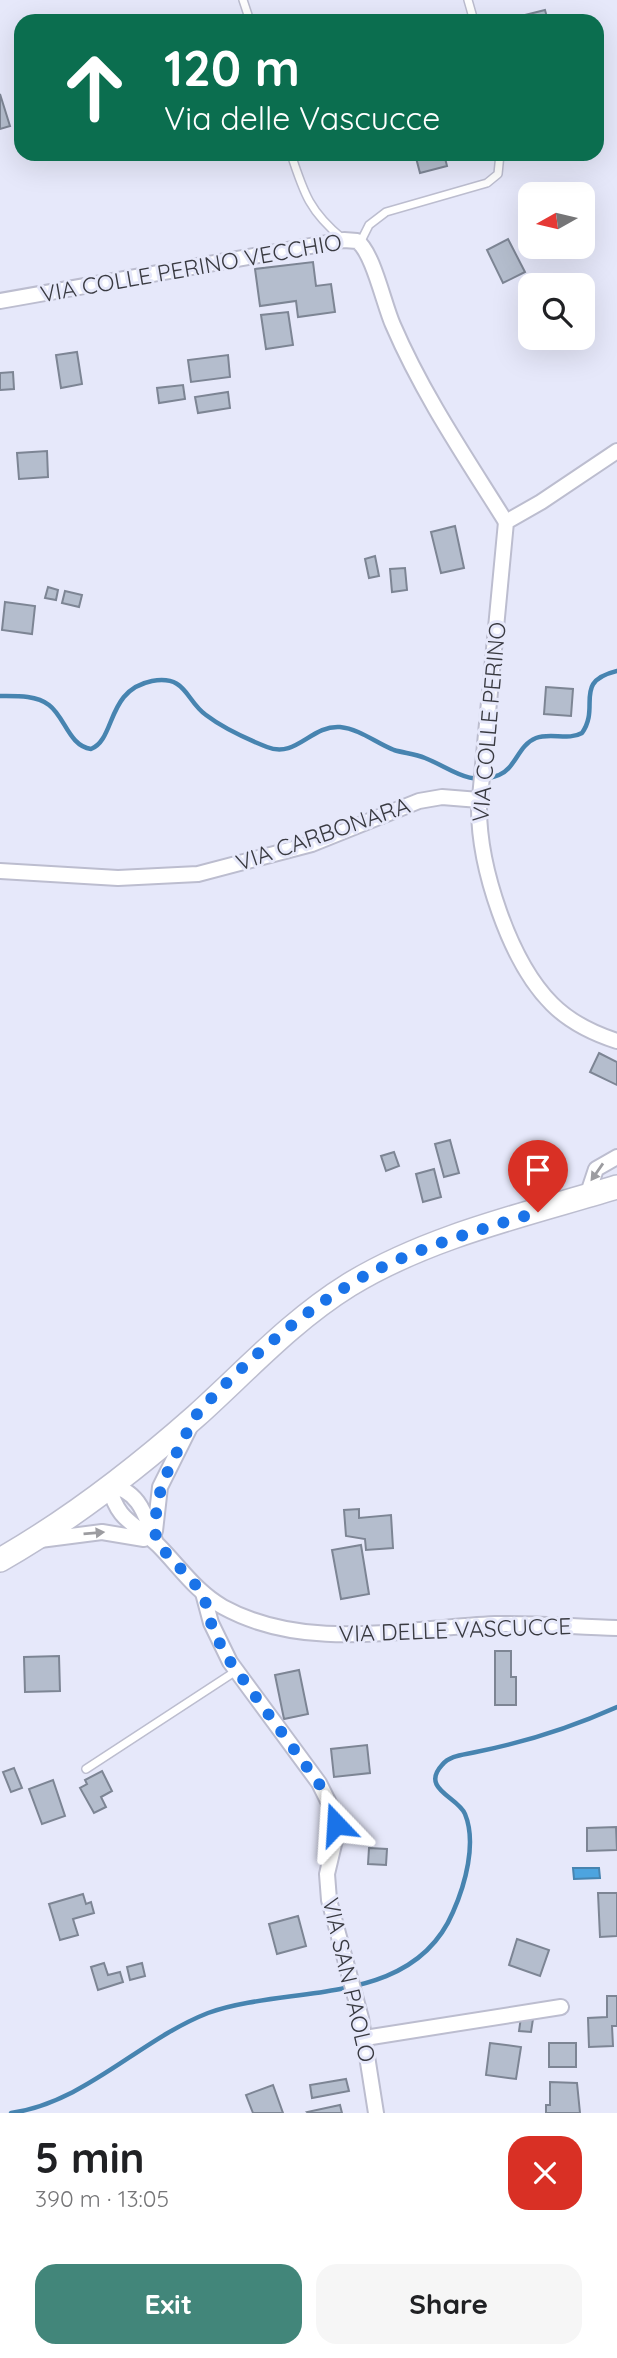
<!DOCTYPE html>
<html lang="en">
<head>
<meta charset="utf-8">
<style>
  :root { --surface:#fff; --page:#f6f6f6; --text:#202124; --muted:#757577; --accent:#42867a }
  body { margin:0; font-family:Quicksand,sans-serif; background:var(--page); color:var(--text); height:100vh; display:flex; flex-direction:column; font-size:26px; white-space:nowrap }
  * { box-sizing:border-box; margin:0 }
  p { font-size:23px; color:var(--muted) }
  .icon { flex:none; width:38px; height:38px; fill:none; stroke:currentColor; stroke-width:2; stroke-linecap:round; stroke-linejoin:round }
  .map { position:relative; height:2113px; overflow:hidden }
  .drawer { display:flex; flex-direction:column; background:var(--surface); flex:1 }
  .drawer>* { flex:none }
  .top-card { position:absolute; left:14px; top:14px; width:590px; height:147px; border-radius:21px; box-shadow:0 7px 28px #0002; background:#0b6e4f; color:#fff; overflow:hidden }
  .needle { width:46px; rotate:262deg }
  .fabs { position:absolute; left:518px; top:182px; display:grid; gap:14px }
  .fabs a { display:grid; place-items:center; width:77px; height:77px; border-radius:14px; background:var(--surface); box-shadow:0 7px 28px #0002; font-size:35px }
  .pin { position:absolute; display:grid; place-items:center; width:60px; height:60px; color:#fff; margin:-72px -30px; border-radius:50% 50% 50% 0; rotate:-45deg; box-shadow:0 0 7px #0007 }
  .pin .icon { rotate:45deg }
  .me { position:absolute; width:77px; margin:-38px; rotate:340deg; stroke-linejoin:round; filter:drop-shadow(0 0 5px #0008) }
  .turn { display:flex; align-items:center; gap:24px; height:147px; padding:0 35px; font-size:32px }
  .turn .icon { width:91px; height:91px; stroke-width:2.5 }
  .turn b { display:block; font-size:49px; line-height:60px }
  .round { display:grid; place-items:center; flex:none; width:74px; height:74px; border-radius:21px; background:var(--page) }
  .overview { display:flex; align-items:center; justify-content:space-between; height:119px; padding:0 35px }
  h1 { font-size:42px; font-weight:800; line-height:52px }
  .cta { display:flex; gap:14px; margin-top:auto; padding:14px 35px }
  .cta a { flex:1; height:80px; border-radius:21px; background:var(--accent); color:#fff; font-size:28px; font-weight:800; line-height:80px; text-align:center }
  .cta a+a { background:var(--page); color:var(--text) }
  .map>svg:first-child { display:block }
  .water { fill:#4da4df; stroke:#4784b0; stroke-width:2 }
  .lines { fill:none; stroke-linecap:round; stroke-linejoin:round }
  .stream { stroke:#4784b0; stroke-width:4.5 }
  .building { fill:#b4bdcd; stroke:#7d8594; stroke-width:2 }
  .service-casing { stroke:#bcbdcf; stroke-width:10 }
  .minor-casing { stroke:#bcbdcf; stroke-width:18 }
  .primary-casing { stroke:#bcbdcf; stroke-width:26 }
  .service { stroke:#fff; stroke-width:7 }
  .minor { stroke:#fff; stroke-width:14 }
  .primary { stroke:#fff; stroke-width:23 }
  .oneway { fill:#9c9ca0 }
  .route { stroke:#1a73e8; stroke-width:12; stroke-dasharray:0 21.6 }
  .labels { text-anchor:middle; stroke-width:6; stroke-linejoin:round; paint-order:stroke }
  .street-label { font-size:23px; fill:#393a41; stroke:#e6e8fa }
</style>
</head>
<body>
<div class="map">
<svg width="617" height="2113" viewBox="0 0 617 2113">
  <rect width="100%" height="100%" fill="#e6e8fa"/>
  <path class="water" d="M 573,1868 L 599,1868 L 600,1878 L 574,1879 Z"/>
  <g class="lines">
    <g class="stream">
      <path d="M 0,696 C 16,696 36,695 49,705 C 65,717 69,746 91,749 C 116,739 106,690 152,681 C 187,675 185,700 206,715 C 223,728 247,739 267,747 C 296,759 311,725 340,727 C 360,729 376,743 394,750 C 404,753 415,754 425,758 C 451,768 469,787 499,775 C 516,768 518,745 536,738 C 551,732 568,741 582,733 C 601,706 572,682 617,671"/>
      <path d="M 11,2113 C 86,2102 139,2040 208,2013 C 288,1984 412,2009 453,1912 C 465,1885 477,1843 465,1814 C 458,1797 420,1789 442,1765 C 450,1755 464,1755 476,1752 C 526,1742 570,1728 617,1707"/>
    </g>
  </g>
  <g class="building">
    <path d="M 545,10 L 548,21 L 523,21 L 521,16 Z"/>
    <path d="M 0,94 L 10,126 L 0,129 Z"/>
    <path d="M 415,154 L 444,154 L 447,166 L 420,173 Z"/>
    <path d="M 508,239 L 525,272 L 503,283 L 487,250 Z"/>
    <path d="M 313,262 L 316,286 L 331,284 L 335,312 L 298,317 L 296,301 L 260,306 L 255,269 Z"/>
    <path d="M 288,312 L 293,345 L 266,349 L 261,315 Z"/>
    <path d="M 77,352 L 82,384 L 61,388 L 56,355 Z"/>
    <path d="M 228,355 L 230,377 L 191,382 L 188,360 Z"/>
    <path d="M 13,372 L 14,389 L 0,390 L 0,373 Z"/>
    <path d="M 183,385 L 185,399 L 159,403 L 157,388 Z"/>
    <path d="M 228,392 L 230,408 L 198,413 L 195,397 Z"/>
    <path d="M 47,451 L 48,477 L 19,479 L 17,453 Z"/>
    <path d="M 455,526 L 464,568 L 441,573 L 431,532 Z"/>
    <path d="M 375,556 L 379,576 L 369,578 L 365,559 Z"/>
    <path d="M 405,568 L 407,590 L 392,592 L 390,569 Z"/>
    <path d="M 48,587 L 58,590 L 56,600 L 45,598 Z"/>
    <path d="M 65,591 L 82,595 L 79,607 L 62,603 Z"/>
    <path d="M 5,602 L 35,606 L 32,634 L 2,630 Z"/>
    <path d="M 546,687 L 573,689 L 571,716 L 544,714 Z"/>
    <path d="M 599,1053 L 617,1062 L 617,1085 L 590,1072 Z"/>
    <path d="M 450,1140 L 459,1173 L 444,1177 L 435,1144 Z"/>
    <path d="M 394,1152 L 399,1166 L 386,1171 L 381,1156 Z"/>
    <path d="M 434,1169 L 441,1197 L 423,1202 L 416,1174 Z"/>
    <path d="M 359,1509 L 359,1518 L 391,1515 L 393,1548 L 366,1550 L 365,1539 L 346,1536 L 344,1510 Z"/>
    <path d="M 361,1545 L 369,1594 L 341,1599 L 332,1550 Z"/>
    <path d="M 495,1651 L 511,1651 L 511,1677 L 516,1677 L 516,1705 L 495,1705 Z"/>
    <path d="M 59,1656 L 60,1691 L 25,1692 L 24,1657 Z"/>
    <path d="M 299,1670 L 308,1714 L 284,1719 L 275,1675 Z"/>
    <path d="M 367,1745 L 370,1773 L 334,1777 L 331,1749 Z"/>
    <path d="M 14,1768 L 22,1788 L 11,1792 L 3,1772 Z"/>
    <path d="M 102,1771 L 112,1791 L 101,1797 L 106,1807 L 94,1813 L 80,1788 L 87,1784 L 85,1780 Z"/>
    <path d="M 53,1780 L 65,1816 L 42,1824 L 29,1789 Z"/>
    <path d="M 616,1827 L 617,1850 L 587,1851 L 587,1828 Z"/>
    <path d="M 369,1848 L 387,1849 L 386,1865 L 368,1864 Z"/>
    <path d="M 598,1893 L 617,1893 L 617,1936 L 600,1937 Z"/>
    <path d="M 83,1894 L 86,1904 L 91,1902 L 94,1913 L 73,1919 L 78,1935 L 60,1940 L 49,1904 Z"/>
    <path d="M 298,1916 L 306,1946 L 277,1954 L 269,1924 Z"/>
    <path d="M 517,1939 L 549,1950 L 540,1976 L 509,1965 Z"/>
    <path d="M 104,1963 L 108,1975 L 120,1972 L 123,1982 L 98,1990 L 91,1967 Z"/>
    <path d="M 142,1963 L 145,1976 L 130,1980 L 127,1967 Z"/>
    <path d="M 607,1996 L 617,1996 L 617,2026 L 612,2026 L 613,2046 L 589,2047 L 588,2018 L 607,2017 Z"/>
    <path d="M 521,2017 L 533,2019 L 531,2032 L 519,2031 Z"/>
    <path d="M 490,2043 L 521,2047 L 516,2079 L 486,2075 Z"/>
    <rect x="549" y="2043" width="27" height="24"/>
    <path d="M 346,2079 L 349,2091 L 312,2098 L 310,2085 Z"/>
    <path d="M 550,2082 L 577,2083 L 580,2113 L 546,2113 L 546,2105 L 550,2105 Z"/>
    <path d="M 273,2085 L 283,2113 L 253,2113 L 246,2095 Z"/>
    <path d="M 340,2105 L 342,2113 L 308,2113 L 307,2112 Z"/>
  </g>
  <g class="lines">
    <g class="service-casing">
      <g id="service">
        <path d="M 243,0 L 250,21"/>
        <path d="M 468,0 L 474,21"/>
        <path d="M 291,154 C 304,194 310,212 343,239"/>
        <path d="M 360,243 L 369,225 L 386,212 L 487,183 L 498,174 L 500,154"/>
        <path d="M 86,1769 L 236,1671"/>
      </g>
    </g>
    <g class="minor-casing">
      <g id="minor">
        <path d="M 0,301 L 344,240 L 357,241 C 373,252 384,305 393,325 C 423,395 466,458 506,522"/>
        <path d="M 617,451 L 541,502 L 506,522 L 479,808 C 479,867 509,961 552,1004 C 570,1022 592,1033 617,1041"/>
        <path d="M 0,871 L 118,878 L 198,874 L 312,844 L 419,801 L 442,797 L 479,800"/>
        <path d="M 587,1196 L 596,1169 L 617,1157"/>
        <path d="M 155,1531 L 160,1487 L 189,1429"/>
        <path d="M 40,1540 L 102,1532 L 144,1539"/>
        <path d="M 156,1543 C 146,1518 140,1489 109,1486 C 118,1522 134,1522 158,1545 C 179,1566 196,1592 223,1607 C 307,1653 406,1628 495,1624 C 536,1623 576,1627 617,1628"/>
        <path d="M 203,1593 L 211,1623 L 230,1662 L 319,1783 L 333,1811 L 336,1836 L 327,1874 L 329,1900 L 361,2018 L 376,2113"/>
        <path d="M 365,2038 L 561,2007"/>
      </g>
    </g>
    <g class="primary-casing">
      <path id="primary" d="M 0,1560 C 70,1520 136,1469 196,1416 C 246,1371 291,1321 349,1285 C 429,1236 528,1214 617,1187"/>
    </g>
    <use href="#service" class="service"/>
    <use href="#minor" class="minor"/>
    <use href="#primary" class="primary"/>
  </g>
  <defs><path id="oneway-solid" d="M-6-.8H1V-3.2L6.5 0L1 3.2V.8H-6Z" transform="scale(1.75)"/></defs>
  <g class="oneway">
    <use href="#oneway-solid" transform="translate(597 1172) rotate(125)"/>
    <use href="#oneway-solid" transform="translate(94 1533) rotate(-5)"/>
  </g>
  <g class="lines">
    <path class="route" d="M 336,1824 L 322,1788 L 224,1653 L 211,1623 L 203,1593 L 156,1542 C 153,1499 163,1480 182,1442 C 187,1433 191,1422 197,1414 C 241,1364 314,1301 374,1271 C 426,1245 482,1229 538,1212"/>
  </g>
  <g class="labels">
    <g class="street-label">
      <text transform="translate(191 268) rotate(-10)" y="8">VIA COLLE PERINO VECCHIO</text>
      <text transform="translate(489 722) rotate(-85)" y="8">VIA COLLE PERINO</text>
      <text transform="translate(323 834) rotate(-19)" y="8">VIA CARBONARA</text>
      <text transform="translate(455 1630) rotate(-2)" y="8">VIA DELLE VASCUCCE</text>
      <text transform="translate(349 1980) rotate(77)" y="8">VIA SAN PAOLO</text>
    </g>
  </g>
</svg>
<div class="fabs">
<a><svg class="needle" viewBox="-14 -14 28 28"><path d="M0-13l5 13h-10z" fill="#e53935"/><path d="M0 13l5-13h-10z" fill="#757577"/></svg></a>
<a><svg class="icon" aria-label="search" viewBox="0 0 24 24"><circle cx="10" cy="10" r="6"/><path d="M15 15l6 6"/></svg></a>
</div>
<div class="pin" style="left:538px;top:1212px;background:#d93025"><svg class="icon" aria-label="arrive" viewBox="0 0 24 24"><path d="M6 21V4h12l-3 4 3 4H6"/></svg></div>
<svg class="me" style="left:336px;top:1824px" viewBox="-20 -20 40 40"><path d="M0-17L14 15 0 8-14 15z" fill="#1a73e8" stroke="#fff" stroke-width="4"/></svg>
<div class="top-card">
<div class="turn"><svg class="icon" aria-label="ahead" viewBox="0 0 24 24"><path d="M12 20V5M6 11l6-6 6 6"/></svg><div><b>120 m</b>Via delle Vascucce</div></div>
</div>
</div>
<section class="drawer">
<div class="overview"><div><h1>5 min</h1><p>390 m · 13:05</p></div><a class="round" style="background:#d93025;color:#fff"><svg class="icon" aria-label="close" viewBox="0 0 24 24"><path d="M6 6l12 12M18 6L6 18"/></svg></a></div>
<div class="cta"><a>Exit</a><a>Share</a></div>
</section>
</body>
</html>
